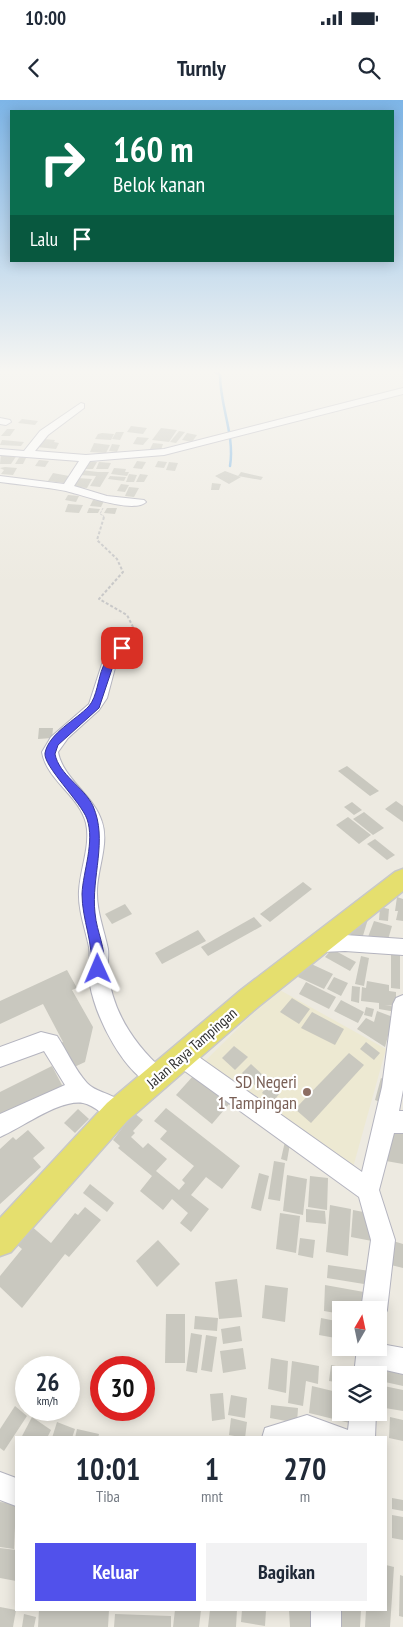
<!DOCTYPE html>
<html lang="id">
<head>
<meta charset="utf-8">
<style>
  :root { --surface:#fff; --page:#f2f2f3; --text:#1f2937; --muted:#747a83; --accent:#5151eb }
  body { margin:0; font-family:"PT Sans Narrow",sans-serif; background:var(--page); color:var(--text); height:100vh; display:flex; flex-direction:column; font-size:19px; white-space:nowrap }
  * { box-sizing:border-box; margin:0 }
  p { font-size:16px; color:var(--muted) }
  .icon { flex:none; width:28px; height:28px; fill:none; stroke:currentColor; stroke-width:2; stroke-linecap:round; stroke-linejoin:round }
  .map { position:relative; flex:1; overflow:hidden }
  .sheet { position:absolute; left:15px; top:1336px; width:372px; height:175px; display:flex; flex-direction:column; background:var(--surface); border-radius:0px; box-shadow:0 2px 12px #0003 }
  .sheet>* { flex:none }
  .hud { position:absolute; left:10px; top:10px; width:384px; height:152px; border-radius:0px; box-shadow:0 2px 12px #0003; background:#0b6e4f; color:#fff; overflow:hidden }
  .needle { width:32px; rotate:9deg }
  .controls { position:absolute; left:332px; top:1201px; display:grid; gap:10px }
  .controls a { display:grid; place-items:center; width:55px; height:55px; border-radius:0px; background:var(--surface); box-shadow:0 2px 12px #0003; font-size:25px }
  .speed { position:absolute; left:15px; top:1256px; display:flex; gap:10px; font-size:25px; font-weight:700; text-align:center }
  .speed>* { display:grid; place-content:center; width:65px; height:65px; border-radius:50%; background:var(--surface); box-shadow:0 2px 12px #0003; line-height:1 }
  .speed small { font-size:12px; font-weight:400 }
  .speed .limit { border:8px solid #d22; background:#fff; color:#111 }
  .pin { position:absolute; display:grid; place-items:center; width:42px; height:42px; color:#fff; margin:-21px; border-radius:10px; box-shadow:0 2px 8px #0006 }
  .me { position:absolute; width:55px; margin:-28px; rotate:359deg; stroke-linejoin:round; filter:drop-shadow(0 0 4px #0008) }
  .turn { display:flex; align-items:center; gap:18px; height:105px; padding:0 20px; font-size:22px }
  .turn .icon { width:65px; height:65px; stroke-width:2.5 }
  .turn b { display:block; font-size:35px; line-height:42px }
  .then { display:flex; align-items:center; height:48px; padding:0 20px; background:#0003; gap:10px; font-size:19px }
  .eta { display:flex; justify-content:space-evenly; align-items:center; height:85px; text-align:center }
  .eta b { font-size:30px; font-weight:700; line-height:35px }
  .button { display:flex; gap:10px; margin-top:auto; padding:10px 20px }
  .button a { flex:1; height:58px; border-radius:0px; background:var(--accent); color:#fff; font-size:20px; font-weight:700; line-height:58px; text-align:center }
  .button a+a { background:var(--page); color:var(--text) }
  .status { display:flex; justify-content:space-between; align-items:center; height:35px; padding:0 25px; background:var(--surface); direction:ltr }
  .status svg { height:14px; fill:currentColor }
  header { display:flex; justify-content:space-between; align-items:center; height:65px; padding:0 20px; background:var(--surface); font-size:22px; font-weight:700 }
  .map>svg:first-child { display:block }
  .education { fill:#ede9d2 }
  .lines { fill:none; stroke-linecap:round; stroke-linejoin:round }
  .stream { stroke:#7eb7e5; stroke-width:2.5 }
  .building { fill:#c9c8bf }
  .minor-casing { stroke:#b4b4bf; stroke-width:2 }
  .major-casing { stroke:#c8c8c8; stroke-width:3 }
  .path-far1 { stroke:#c8c8c8; stroke-width:1; stroke-dasharray:2.5 1; stroke-linecap:butt }
  .path { stroke:#c8c8c8; stroke-width:2; stroke-dasharray:3 2; stroke-linecap:butt }
  .minor { fill:#fff; fill-rule:evenodd }
  .major { fill:#e5df6e; fill-rule:evenodd }
  .route { fill:#5151eb; stroke:#353599 }
  .education-dot { fill:#8d6e63; stroke:#fff; stroke-width:2 }
  .labels { text-anchor:middle; stroke-width:4.5; stroke-linejoin:round; paint-order:stroke }
  .street-label { font-size:15px; fill:#2d2d2d; stroke:#fff }
  .near-education-label { font-size:18px; fill:#785e54; stroke:#fff; text-anchor:end }
</style>
</head>
<body>
<div class="status"><b>10:00</b><svg viewBox="0 0 49 12"><path d="M0 12V9h3v3zM5 12V6h3v6zM10 12V3h3v9zM15 12V0h3v12zM26 1h20v11H26zM47 4h2v5h-2z"/></svg></div>
<header><svg class="icon" aria-label="back" viewBox="0 0 24 24"><path d="M15 5l-7 7 7 7"/></svg>Turnly<svg class="icon" aria-label="search" viewBox="0 0 24 24"><circle cx="10" cy="10" r="6"/><path d="M15 15l6 6"/></svg></header>
<div class="map">
<svg width="403" height="1527" viewBox="0 0 403 1527">
  <rect width="100%" height="100%" fill="#edeae1"/>
  <path class="education" d="M 278,889 L 386,949 L 352,1071 L 201,965 Z"/>
  <g class="lines">
    <path class="stream" d="M 212,270 L 220,275 C 220,306 235,335 230,366"/>
  </g>
  <g class="building">
    <path d="M 22,319 L 38,321 L 35,325 L 18,323 Z"/>
    <path d="M 131,326 L 147,328 L 143,334 L 127,332 Z"/>
    <path d="M 161,328 L 177,330 L 169,342 L 152,340 Z"/>
    <path d="M 7,329 L 15,329 L 10,336 L 1,336 Z"/>
    <path d="M 179,331 L 185,332 L 176,343 L 170,342 Z"/>
    <path d="M 116,332 L 124,332 L 120,340 L 112,339 Z"/>
    <path d="M 102,333 L 114,334 L 111,340 L 95,339 L 98,334 Z"/>
    <path d="M 187,333 L 197,335 L 192,342 L 182,340 Z"/>
    <path d="M 137,337 L 149,338 L 143,345 L 133,344 Z"/>
    <path d="M 44,339 L 55,340 L 54,342 L 59,343 L 56,349 L 37,347 Z"/>
    <path d="M 2,340 L 24,342 L 21,346 L 0,345 Z"/>
    <path d="M 94,343 L 110,345 L 106,353 L 90,352 Z"/>
    <path d="M 153,343 L 163,344 L 161,350 L 150,349 Z"/>
    <path d="M 112,344 L 120,345 L 117,352 L 109,351 Z"/>
    <path d="M 1,354 L 17,355 L 11,364 L 0,364 Z"/>
    <path d="M 20,356 L 27,356 L 23,364 L 15,364 Z"/>
    <path d="M 39,360 L 49,361 L 45,367 L 35,366 Z"/>
    <path d="M 88,361 L 97,362 L 93,369 L 85,369 Z"/>
    <path d="M 137,361 L 146,362 L 142,369 L 133,368 Z"/>
    <path d="M 158,361 L 167,362 L 164,368 L 155,367 Z"/>
    <path d="M 99,362 L 111,363 L 108,369 L 96,369 Z"/>
    <path d="M 169,362 L 178,363 L 175,371 L 166,370 Z"/>
    <path d="M 0,368 L 5,367 L 17,368 L 13,375 L 1,374 L 4,370 Z"/>
    <path d="M 114,368 L 126,369 L 125,372 L 129,372 L 127,376 L 111,374 Z"/>
    <path d="M 81,370 L 98,372 L 109,372 L 100,387 L 90,386 L 96,376 L 79,375 Z"/>
    <path d="M 225,371 L 241,377 L 229,384 L 215,376 Z"/>
    <path d="M 241,372 L 263,377 L 261,380 L 238,376 Z"/>
    <path d="M 53,373 L 69,376 L 64,383 L 48,381 Z"/>
    <path d="M 129,374 L 137,375 L 134,382 L 126,382 Z"/>
    <path d="M 140,374 L 148,375 L 144,382 L 136,382 Z"/>
    <path d="M 110,376 L 126,377 L 124,381 L 108,379 Z"/>
    <path d="M 77,378 L 92,379 L 87,388 L 72,387 Z"/>
    <path d="M 212,383 L 221,384 L 219,390 L 211,390 Z"/>
    <path d="M 121,384 L 129,385 L 125,392 L 117,391 Z"/>
    <path d="M 129,387 L 139,388 L 134,397 L 125,396 Z"/>
    <path d="M 68,395 L 79,396 L 76,402 L 65,400 Z"/>
    <path d="M 93,400 L 104,401 L 101,407 L 90,406 Z"/>
    <path d="M 68,404 L 83,405 L 79,413 L 65,412 Z"/>
    <path d="M 89,408 L 100,409 L 98,413 L 87,413 Z"/>
    <path d="M 107,408 L 117,408 L 115,414 L 104,413 Z"/>
    <path d="M 39,628 L 53,628 L 52,638 L 38,639 Z"/>
    <path d="M 347,666 L 379,691 L 370,696 L 338,671 Z"/>
    <path d="M 396,701 L 403,706 L 403,722 L 385,709 Z"/>
    <path d="M 352,702 L 362,710 L 354,715 L 344,707 Z"/>
    <path d="M 364,712 L 384,728 L 373,735 L 353,719 Z"/>
    <path d="M 348,717 L 371,735 L 359,744 L 336,725 Z"/>
    <path d="M 375,739 L 395,755 L 387,760 L 367,744 Z"/>
    <path d="M 303,782 L 312,789 L 270,822 L 260,814 Z"/>
    <path d="M 397,797 L 403,799 L 403,821 L 396,820 L 398,811 L 395,811 Z"/>
    <path d="M 125,804 L 132,814 L 112,824 L 105,814 Z"/>
    <path d="M 380,807 L 389,809 L 388,821 L 379,820 Z"/>
    <path d="M 254,817 L 262,826 L 208,856 L 201,847 Z"/>
    <path d="M 368,819 L 362,839 L 342,836 Z"/>
    <path d="M 374,821 L 392,826 L 387,843 L 368,837 Z"/>
    <path d="M 198,830 L 206,841 L 162,864 L 155,853 Z"/>
    <path d="M 332,849 L 356,862 L 350,871 L 325,857 Z"/>
    <path d="M 391,849 L 400,850 L 400,889 L 391,888 Z"/>
    <path d="M 361,856 L 369,858 L 364,886 L 355,884 Z"/>
    <path d="M 307,862 L 333,874 L 324,889 L 298,877 Z"/>
    <path d="M 67,870 L 77,888 L 72,890 L 93,927 L 85,962 L 70,969 L 57,945 L 63,942 L 43,904 L 0,924 L 0,901 Z"/>
    <path d="M 334,877 L 348,883 L 341,896 L 327,889 Z"/>
    <path d="M 367,881 L 389,885 L 389,891 L 396,892 L 396,906 L 385,905 L 396,907 L 396,912 L 379,909 L 379,903 L 361,901 L 362,887 L 366,888 Z"/>
    <path d="M 306,882 L 336,897 L 329,909 L 299,894 Z"/>
    <path d="M 352,886 L 360,887 L 359,903 L 351,901 Z"/>
    <path d="M 292,898 L 310,909 L 299,924 L 280,912 Z"/>
    <path d="M 341,900 L 364,912 L 358,923 L 334,911 Z"/>
    <path d="M 366,907 L 374,909 L 372,917 L 364,915 Z"/>
    <path d="M 377,911 L 393,917 L 385,947 L 357,929 L 366,918 L 374,922 Z"/>
    <path d="M 312,912 L 344,929 L 335,945 L 301,928 Z"/>
    <path d="M 366,942 L 380,953 L 374,960 L 360,949 Z"/>
    <path d="M 234,946 L 248,957 L 235,970 L 222,958 Z"/>
    <path d="M 349,953 L 364,965 L 311,1023 L 295,1009 Z"/>
    <path d="M 251,964 L 267,979 L 258,988 L 242,973 Z"/>
    <path d="M 52,966 L 63,987 L 0,1023 L 0,992 Z"/>
    <path d="M 194,975 L 230,1003 L 212,1024 L 176,995 Z"/>
    <path d="M 381,978 L 388,981 L 382,1003 L 375,1000 Z"/>
    <path d="M 267,986 L 279,994 L 273,1002 L 262,993 Z"/>
    <path d="M 166,1008 L 240,1066 L 222,1089 L 206,1077 L 191,1095 L 209,1109 L 191,1132 L 180,1123 L 188,1113 L 172,1099 L 163,1110 L 140,1091 L 152,1076 L 118,1048 L 120,1046 L 113,1040 L 134,1013 L 143,1020 L 133,1031 L 135,1033 L 131,1037 L 143,1048 L 148,1043 L 167,1059 L 156,1071 L 179,1090 L 185,1083 L 182,1080 L 194,1066 L 160,1039 L 167,1031 L 154,1021 Z"/>
    <path d="M 78,1009 L 89,1019 L 75,1033 L 64,1023 Z"/>
    <path d="M 391,1027 L 403,1029 L 403,1064 L 386,1061 Z"/>
    <path d="M 28,1030 L 45,1048 L 33,1058 L 41,1067 L 0,1104 L 0,1049 L 13,1037 L 16,1040 Z"/>
    <path d="M 286,1037 L 291,1038 L 287,1061 L 281,1059 Z"/>
    <path d="M 274,1061 L 285,1063 L 280,1101 L 268,1099 Z"/>
    <path d="M 259,1073 L 269,1076 L 261,1111 L 251,1108 Z"/>
    <path d="M 287,1075 L 307,1079 L 303,1115 L 283,1111 Z"/>
    <path d="M 310,1076 L 328,1078 L 327,1110 L 308,1107 Z"/>
    <path d="M 90,1084 L 114,1103 L 107,1112 L 83,1093 Z"/>
    <path d="M 330,1105 L 351,1109 L 348,1156 L 326,1152 Z"/>
    <path d="M 85,1107 L 101,1120 L 69,1157 L 65,1154 L 22,1208 L 0,1187 L 0,1176 L 22,1149 L 15,1143 L 30,1125 L 51,1143 L 75,1113 L 78,1115 Z"/>
    <path d="M 306,1109 L 325,1111 L 326,1124 L 306,1122 Z"/>
    <path d="M 353,1110 L 374,1114 L 372,1141 L 351,1137 Z"/>
    <path d="M 280,1113 L 300,1116 L 296,1153 L 276,1149 Z"/>
    <path d="M 300,1138 L 315,1140 L 313,1158 L 298,1155 Z"/>
    <path d="M 158,1140 L 180,1164 L 157,1187 L 136,1161 Z"/>
    <path d="M 393,1141 L 403,1144 L 403,1168 L 391,1165 Z"/>
    <path d="M 328,1165 L 370,1171 L 370,1185 L 327,1178 Z"/>
    <path d="M 237,1179 L 242,1217 L 219,1219 L 215,1182 Z"/>
    <path d="M 265,1185 L 288,1188 L 285,1222 L 262,1218 Z"/>
    <path d="M 325,1185 L 364,1192 L 364,1210 L 341,1210 L 341,1214 L 324,1211 Z"/>
    <path d="M 166,1214 L 185,1214 L 185,1263 L 165,1263 Z"/>
    <path d="M 195,1216 L 218,1218 L 217,1231 L 194,1229 Z"/>
    <path d="M 321,1218 L 341,1222 L 341,1239 L 319,1235 Z"/>
    <path d="M 240,1226 L 242,1241 L 223,1244 L 221,1229 Z"/>
    <path d="M 191,1233 L 202,1235 L 197,1273 L 186,1271 Z"/>
    <path d="M 206,1235 L 217,1237 L 212,1272 L 201,1270 Z"/>
    <path d="M 243,1248 L 246,1269 L 223,1273 L 220,1251 Z"/>
    <path d="M 271,1258 L 288,1261 L 286,1293 L 268,1289 Z"/>
    <path d="M 292,1261 L 319,1266 L 318,1284 L 306,1281 L 303,1306 L 288,1303 Z"/>
    <path d="M 385,1261 L 403,1265 L 403,1286 L 385,1282 Z"/>
    <path d="M 331,1265 L 360,1271 L 360,1275 L 341,1275 L 341,1283 L 329,1281 Z"/>
    <path d="M 379,1285 L 403,1290 L 403,1311 L 379,1307 Z"/>
    <path d="M 312,1286 L 341,1293 L 341,1312 L 355,1312 L 354,1324 L 309,1313 Z"/>
    <path d="M 223,1293 L 225,1319 L 212,1321 L 210,1294 Z"/>
    <path d="M 231,1295 L 247,1298 L 245,1318 L 228,1315 Z"/>
    <path d="M 271,1305 L 298,1308 L 297,1323 L 270,1318 Z"/>
    <path d="M 15,1306 L 27,1316 L 4,1351 L 0,1348 L 0,1329 Z"/>
    <path d="M 32,1317 L 51,1330 L 47,1338 L 21,1338 Z"/>
    <path d="M 390,1317 L 403,1320 L 403,1341 L 389,1338 Z"/>
    <path d="M 231,1318 L 247,1322 L 245,1338 L 229,1335 Z"/>
    <path d="M 57,1322 L 75,1329 L 72,1338 L 52,1338 Z"/>
    <path d="M 77,1329 L 99,1334 L 98,1338 L 75,1338 Z"/>
    <path d="M 392,1398 L 403,1400 L 403,1411 L 392,1409 Z"/>
    <path d="M 0,1402 L 16,1404 L 14,1449 L 0,1447 Z"/>
    <path d="M 392,1415 L 403,1417 L 403,1440 L 392,1438 Z"/>
    <path d="M 0,1448 L 16,1450 L 16,1481 L 0,1478 Z"/>
    <path d="M 386,1465 L 394,1467 L 390,1527 L 365,1527 L 366,1510 L 386,1510 Z"/>
    <path d="M 400,1475 L 403,1476 L 403,1517 L 399,1516 Z"/>
    <path d="M 0,1507 L 16,1510 L 13,1527 L 0,1527 Z"/>
    <path d="M 39,1510 L 109,1510 L 108,1527 L 38,1527 Z"/>
    <path d="M 175,1510 L 201,1510 L 199,1527 L 173,1527 Z"/>
    <path d="M 210,1510 L 237,1510 L 236,1527 L 208,1527 Z"/>
    <path d="M 242,1510 L 266,1510 L 265,1526 L 241,1522 Z"/>
    <path d="M 289,1510 L 321,1510 L 322,1527 L 290,1527 Z"/>
    <path d="M 337,1510 L 361,1510 L 360,1527 L 337,1527 Z"/>
    <path d="M 24,1514 L 36,1517 L 34,1527 L 22,1527 Z"/>
    <path d="M 115,1514 L 171,1516 L 171,1527 L 114,1527 Z"/>
  </g>
  <g class="lines">
    <g class="minor-casing">
      <g id="minor">
        <path d="M 403,288 L 403,294 L 164,355 L 90,361 L 74,386 L 107,396 L 144,400 L 146,402 C 134,414 82,395 66,391 C 45,387 22,385 0,382 L 0,376 L 64,384 L 79,361 L 0,355 L 0,349 L 24,351 L 40,331 L 81,303 L 84,304 L 84,308 L 48,335 L 35,351 L 86,355 L 164,349 Z"/>
        <path d="M 0,318 L 10,320 L 11,322 L 6,325 L 0,324 Z"/>
        <path d="M 131,534 L 138,538 L 116,564 L 107,598 L 99,610 L 68,638 L 58,652 C 63,679 94,695 102,722 C 109,743 98,768 97,789 C 96,810 104,829 108,849 C 109,857 107,864 108,871 C 112,912 134,944 164,971 L 168,978 L 164,985 L 157,988 C 124,975 96,918 90,885 C 88,872 91,860 89,847 C 85,828 78,810 79,791 C 80,769 91,745 86,723 C 79,695 47,681 42,652 L 51,637 L 89,604 L 102,564 L 126,535 Z"/>
        <path d="M 345,835 L 403,839 L 403,855 L 345,851 L 321,852 L 314,850 L 312,844 L 314,838 Z"/>
        <path d="M 403,895 L 403,990 L 399,1011 L 403,1011 L 403,1033 L 394,1033 L 379,1090 L 395,1140 L 387,1210 L 383,1219 L 379,1221 L 379,1210 L 361,1210 L 371,1140 L 359,1097 L 175,964 L 172,957 L 175,950 L 182,947 L 189,950 L 362,1072 L 382,987 L 393,904 L 396,898 Z"/>
        <path d="M 41,932 L 57,936 C 67,951 75,970 87,983 C 98,995 119,992 128,1012 L 125,1019 L 117,1022 C 105,1018 95,1005 83,1003 C 59,999 22,1028 0,1037 L 0,1014 L 65,985 L 44,951 L 0,967 L 0,947 Z"/>
        <path d="M 379,1239 L 381,1244 L 403,1248 L 403,1274 L 381,1269 L 379,1278 L 379,1275 L 354,1275 L 357,1248 L 379,1248 Z"/>
        <path d="M 350,1312 L 376,1312 L 375,1338 L 262,1338 L 265,1328 L 307,1315 L 348,1330 Z"/>
        <path d="M 0,1372 L 16,1378 L 16,1406 L 0,1400 Z"/>
        <rect x="311" y="1510" width="30" height="17"/>
      </g>
    </g>
    <g class="major-casing">
      <path id="major" d="M 403,769 L 403,791 L 259,906 L 127,1021 L 11,1152 L 0,1156 L 0,1118 L 107,1003 L 241,890 L 395,772 Z"/>
    </g>
    <path class="path-far1" d="M 103,408 L 100,414 L 104,416 L 103,418"/>
    <path class="path" d="M 104,417 L 97,440 L 117,459 L 123,472 L 99,499 L 127,515 L 134,529"/>
    <use href="#minor" class="minor"/>
    <use href="#major" class="major"/>
  </g>
  <linearGradient id="sky" x2="0" y2="1"><stop stop-color="#7db5e7"/><stop offset="0.56" stop-color="#f7f6f2"/><stop offset="1" stop-color="#f7f6f2" stop-opacity="0"/></linearGradient>
  <rect width="403" height="484" fill="url(#sky)"/>
  <path class="route" d="M 119,546 L 127,548 L 113,566 L 99,608 L 58,645 L 55,654 C 59,675 84,687 93,706 C 108,740 91,777 95,813 C 97,834 106,846 104,869 L 98,875 L 91,869 C 94,844 82,820 82,794 C 83,771 95,742 87,719 C 81,702 43,666 45,653 C 49,633 76,620 89,606 C 97,597 98,578 103,567 C 106,559 114,552 119,546 Z"/>
  <circle class="education-dot" cx="307" cy="992" r="5"/>
  <g class="labels">
    <g class="street-label">
      <text transform="translate(192 948) rotate(-41)" y="5">Jalan Raya Tampingan</text>
    </g>
    <g class="near-education-label">
      <text x="297" y="988">SD Negeri<tspan x="297" dy="21">1 Tampingan</tspan></text>
    </g>
  </g>
</svg>
<div class="controls">
<a><svg class="needle" viewBox="-14 -14 28 28"><path d="M0-13l5 13h-10z" fill="#e53935"/><path d="M0 13l5-13h-10z" fill="#747a83"/></svg></a>
<a><svg class="icon" aria-label="layers" viewBox="0 0 24 24"><path d="M12 4l9 5-9 5-9-5zM3 14l9 5 9-5"/></svg></a>
</div>
<div class="speed"><div>26<small>km/h</small></div><div class="limit">30</div></div>
<div class="pin" style="left:122px;top:548px;background:#d93025"><svg class="icon" aria-label="arrive" viewBox="0 0 24 24"><path d="M6 21V4h12l-3 4 3 4H6"/></svg></div>
<svg class="me" style="left:98px;top:869px" viewBox="-20 -20 40 40"><path d="M0-17L14 15 0 8-14 15z" fill="#5151eb" stroke="#fff" stroke-width="4"/></svg>
<div class="hud">
<div class="turn"><svg class="icon" aria-label="right" viewBox="0 0 24 24"><path d="M7 20v-9h11M14 6l5 5-5 5"/></svg><div><b>160 m</b>Belok kanan</div></div>
<div class="then">Lalu<svg class="icon" aria-label="arrive" viewBox="0 0 24 24"><path d="M6 21V4h12l-3 4 3 4H6"/></svg></div>
</div>
<section class="sheet">
<div class="eta">
<div><b>10:01</b><p>Tiba</p></div>
<div><b>1</b><p>mnt</p></div>
<div><b>270</b><p>m</p></div>
</div>
<div class="button"><a>Keluar</a><a>Bagikan</a></div>
</section>
</div>
</body>
</html>
